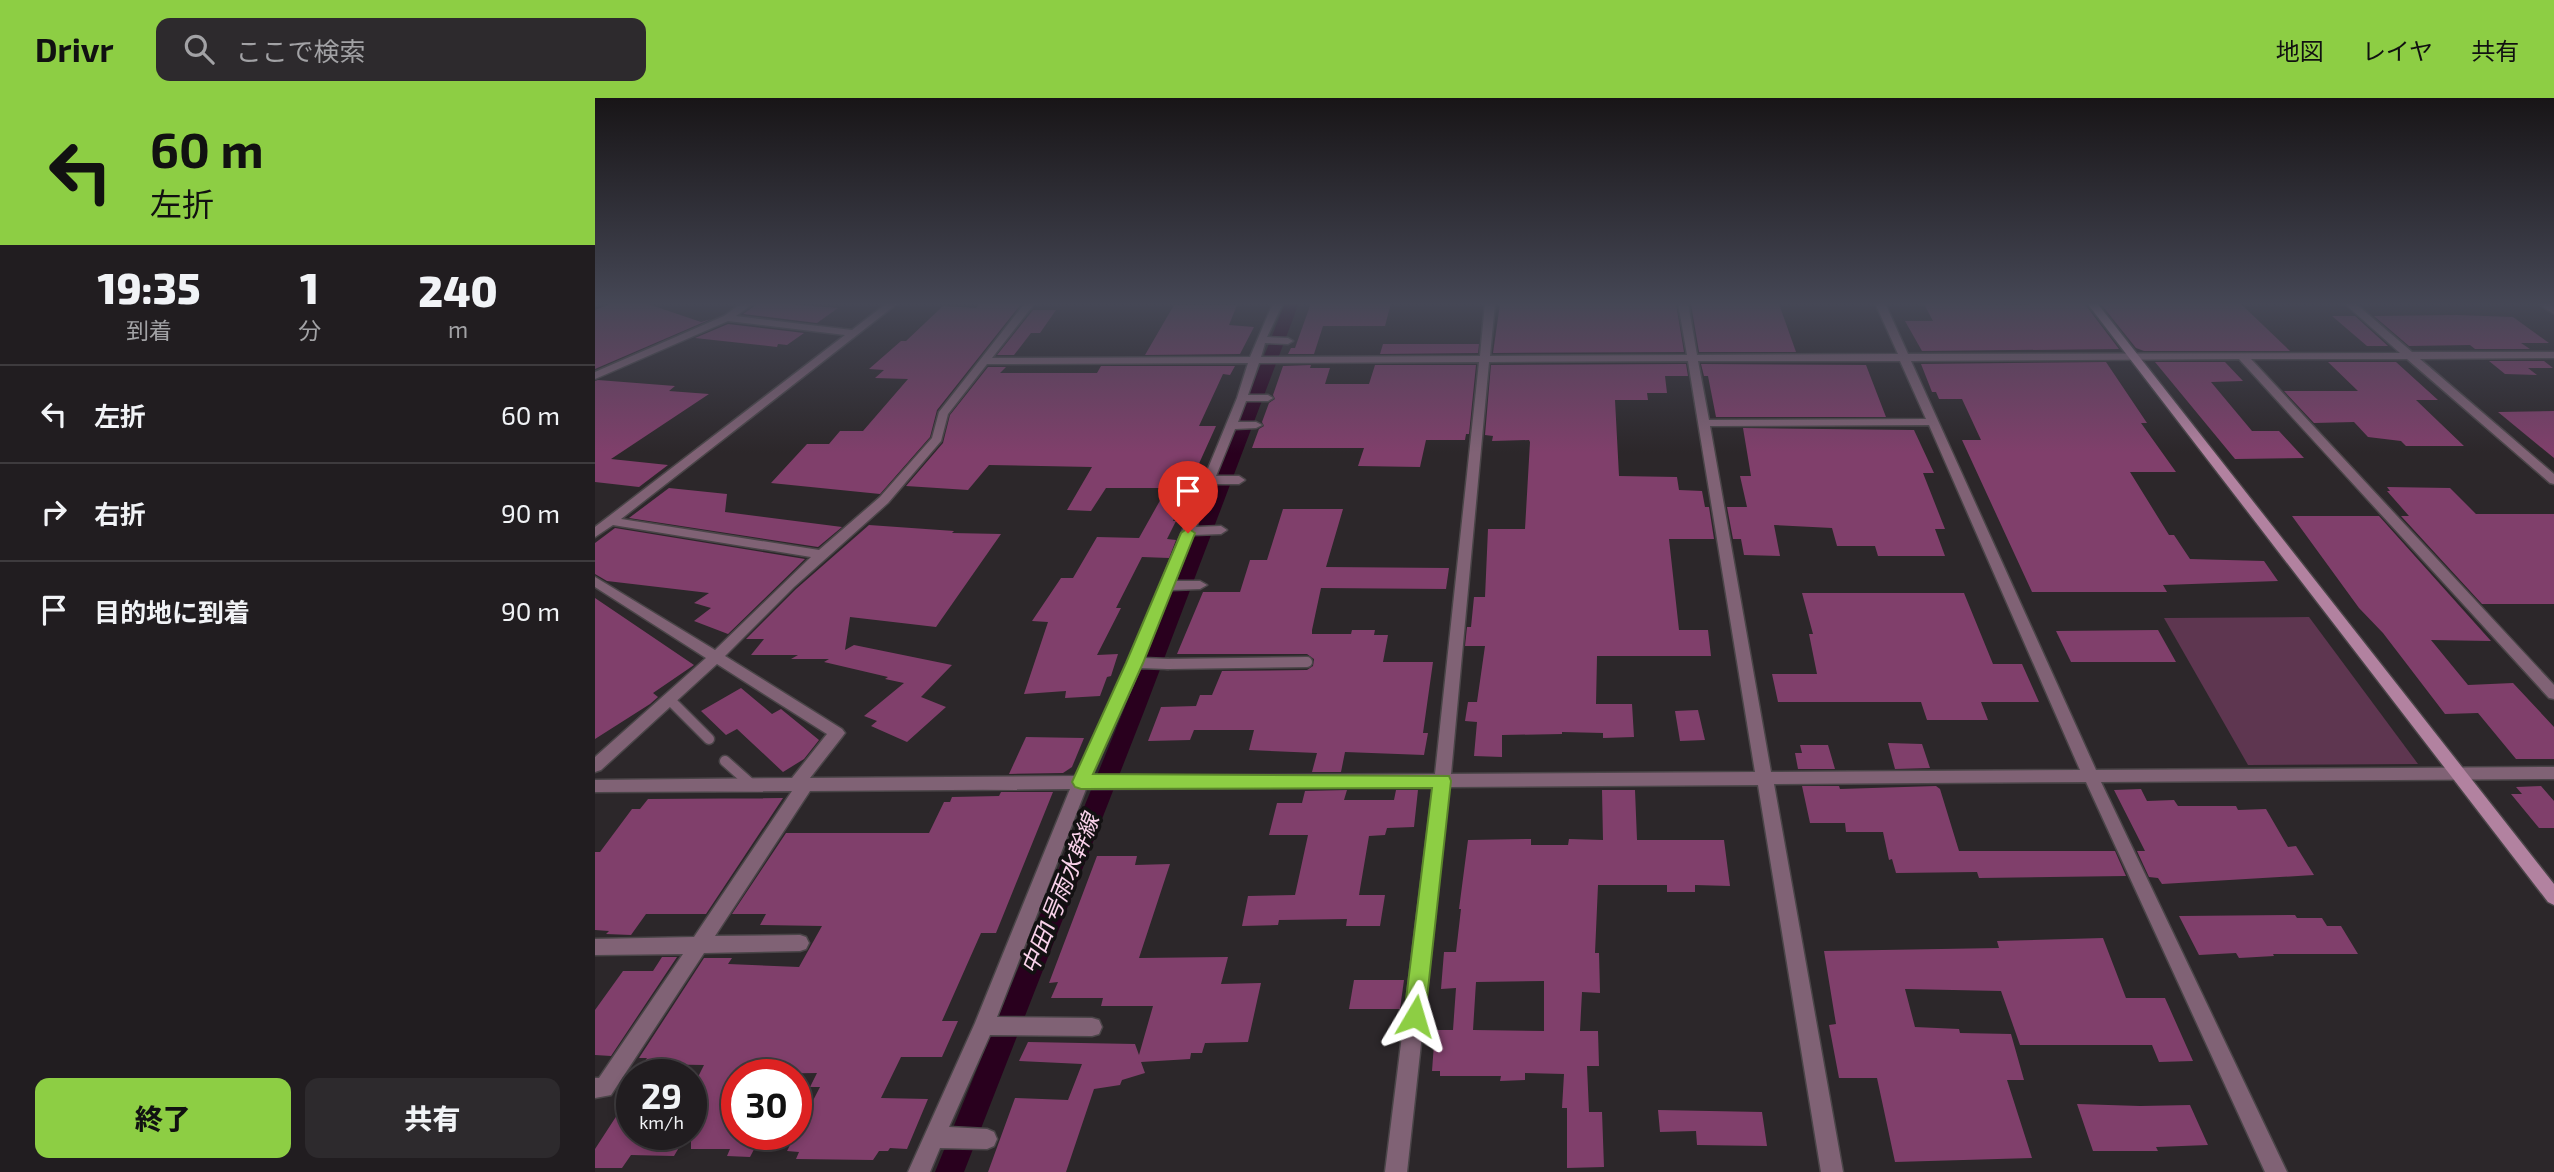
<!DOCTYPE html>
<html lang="ja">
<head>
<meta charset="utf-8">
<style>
  :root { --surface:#211d20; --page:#2d2a2d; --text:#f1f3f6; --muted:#a2a2a5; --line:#3e3b3e; --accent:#8dce44 }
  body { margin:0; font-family:"Exo 2","Noto Sans JP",sans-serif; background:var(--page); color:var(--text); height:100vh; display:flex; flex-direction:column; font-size:26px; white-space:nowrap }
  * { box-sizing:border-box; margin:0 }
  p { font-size:23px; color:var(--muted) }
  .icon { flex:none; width:38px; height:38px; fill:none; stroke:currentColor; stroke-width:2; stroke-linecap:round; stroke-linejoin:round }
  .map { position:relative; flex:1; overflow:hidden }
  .side { display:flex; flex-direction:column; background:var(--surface); width:595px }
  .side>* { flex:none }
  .banner { background:#8dce44; color:#111; overflow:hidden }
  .speed { position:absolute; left:21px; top:961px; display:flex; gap:14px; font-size:35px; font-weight:700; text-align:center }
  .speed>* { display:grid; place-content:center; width:91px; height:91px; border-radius:50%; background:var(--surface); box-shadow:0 4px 10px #0003,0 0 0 2px var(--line); line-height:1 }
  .speed small { font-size:18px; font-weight:400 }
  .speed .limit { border:10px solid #d22; background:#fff; color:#111 }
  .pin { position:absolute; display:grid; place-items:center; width:60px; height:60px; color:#fff; margin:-72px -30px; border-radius:50% 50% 50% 0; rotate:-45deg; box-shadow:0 0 7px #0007 }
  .pin .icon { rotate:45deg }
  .me { position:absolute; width:77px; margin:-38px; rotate:7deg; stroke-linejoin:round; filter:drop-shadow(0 0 5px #0008) }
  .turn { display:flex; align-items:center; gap:24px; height:147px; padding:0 35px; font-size:32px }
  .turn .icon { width:91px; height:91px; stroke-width:2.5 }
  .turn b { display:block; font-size:49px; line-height:60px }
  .eta { display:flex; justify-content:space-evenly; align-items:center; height:119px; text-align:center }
  .eta b { font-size:42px; font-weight:800; line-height:49px }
  .action { display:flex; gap:14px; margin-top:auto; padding:14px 35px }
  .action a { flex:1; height:80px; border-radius:14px; background:var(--accent); color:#111; font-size:28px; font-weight:800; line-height:80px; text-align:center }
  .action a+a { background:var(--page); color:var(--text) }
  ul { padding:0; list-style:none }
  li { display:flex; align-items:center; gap:21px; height:98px; padding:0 35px; border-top:2px solid var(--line) }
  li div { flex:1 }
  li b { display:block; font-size:26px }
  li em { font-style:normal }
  header { display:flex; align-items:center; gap:42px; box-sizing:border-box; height:98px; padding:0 35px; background:var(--accent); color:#111 }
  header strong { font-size:33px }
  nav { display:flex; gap:38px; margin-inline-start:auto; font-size:24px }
  .search { width:490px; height:63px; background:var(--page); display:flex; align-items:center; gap:18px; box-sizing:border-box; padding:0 24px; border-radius:14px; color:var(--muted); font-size:26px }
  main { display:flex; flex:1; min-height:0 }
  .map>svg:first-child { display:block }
  .green { fill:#5e3650 }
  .water { fill:#29001e }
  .building { fill:#803f6b; fill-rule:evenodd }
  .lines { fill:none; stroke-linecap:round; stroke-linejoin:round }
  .lane-casing { stroke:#4a4548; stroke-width:13 }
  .street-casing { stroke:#4a4548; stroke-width:3 }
  .secondary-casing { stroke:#4a4548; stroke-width:3 }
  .lane { stroke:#806275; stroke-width:10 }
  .street { fill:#806275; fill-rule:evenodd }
  .secondary { fill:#b282a0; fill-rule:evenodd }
  .route { fill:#8dce44; stroke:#5c862c; stroke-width:2 }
  .labels { text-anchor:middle; stroke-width:7; stroke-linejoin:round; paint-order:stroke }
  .water-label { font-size:23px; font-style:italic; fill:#f9d2ea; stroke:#131112 }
</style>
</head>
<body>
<header>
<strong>Drivr</strong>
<div class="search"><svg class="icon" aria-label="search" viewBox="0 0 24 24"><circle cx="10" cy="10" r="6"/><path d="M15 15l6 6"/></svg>ここで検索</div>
<nav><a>地図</a><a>レイヤ</a><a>共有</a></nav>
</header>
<main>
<section class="side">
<div class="banner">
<div class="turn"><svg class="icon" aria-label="left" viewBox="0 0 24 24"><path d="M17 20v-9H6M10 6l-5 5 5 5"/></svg><div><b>60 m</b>左折</div></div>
</div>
<div class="eta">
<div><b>19:35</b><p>到着</p></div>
<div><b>1</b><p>分</p></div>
<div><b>240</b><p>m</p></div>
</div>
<ul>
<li><svg class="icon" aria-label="left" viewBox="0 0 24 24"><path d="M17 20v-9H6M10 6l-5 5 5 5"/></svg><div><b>左折</b></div><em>60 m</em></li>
<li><svg class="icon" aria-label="right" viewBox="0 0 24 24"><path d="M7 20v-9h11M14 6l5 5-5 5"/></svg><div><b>右折</b></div><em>90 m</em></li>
<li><svg class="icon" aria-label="arrive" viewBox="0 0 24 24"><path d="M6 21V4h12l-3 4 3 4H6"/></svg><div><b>目的地に到着</b></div><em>90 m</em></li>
</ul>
<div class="action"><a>終了</a><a>共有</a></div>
</section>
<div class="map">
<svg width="1959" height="1074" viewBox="0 0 1959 1074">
  <rect width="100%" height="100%" fill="#2c272a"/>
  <path class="green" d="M 1714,519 L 1823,666 L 1653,667 L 1569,520 Z"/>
  <path class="water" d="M 690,205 L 704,205 L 550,611 L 369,1074 L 340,1074 L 552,555 Z"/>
  <g class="building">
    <path d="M 17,205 L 50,205 L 106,224 L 116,221 L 0,271 L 0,212 Z"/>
    <path d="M 164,205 L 181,205 L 243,210 L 222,225 L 148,216 Z"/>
    <path d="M 385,205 L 426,206 L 342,312 L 335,339 L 285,396 L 176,385 L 212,346 L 234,346 L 245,333 L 268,333 L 313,281 L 280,280 L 289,272 L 274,271 L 306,243 L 311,243 L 348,208 L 381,210 Z"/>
    <path d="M 716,205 L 796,205 L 790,228 L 728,228 L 719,256 L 693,256 L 696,250 L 700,250 Z"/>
    <path d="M 1433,205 L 1489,205 L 1524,251 L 1327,253 L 1310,223 L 1338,223 L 1329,206 L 1434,207 Z"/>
    <path d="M 1505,205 L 1645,205 L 1695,253 L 1549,253 L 1541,250 Z"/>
    <path d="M 905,206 L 1077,205 L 1081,206 L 1089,254 L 898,255 Z"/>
    <path d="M 1096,206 L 1184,206 L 1201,254 L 1104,254 Z"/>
    <path d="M 579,207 L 642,207 L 634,227 L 659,229 L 645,256 L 550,257 Z"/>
    <path d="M 438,212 L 461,212 L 445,235 L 436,235 L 419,257 L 402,257 Z"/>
    <path d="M 1862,217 L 1918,219 L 1954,245 L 1926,245 L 1935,251 L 1880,251 L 1875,247 L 1814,248 L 1779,218 Z"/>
    <path d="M 1737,218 L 1760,218 L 1793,248 L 1772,248 Z"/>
    <path d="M 133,226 L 209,235 L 192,247 L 183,246 L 182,249 L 100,240 Z"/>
    <path d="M 788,246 L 884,246 L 883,255 L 785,256 Z"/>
    <path d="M 1894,263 L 1949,263 L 1958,270 L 1933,270 L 1942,277 L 1910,276 Z"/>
    <path d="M 1511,264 L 1552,325 L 1546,325 L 1581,374 L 1535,374 L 1574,437 L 1579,437 L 1595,461 L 1669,463 L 1683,483 L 1568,487 L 1572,494 L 1437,494 L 1367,342 L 1386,342 L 1367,301 L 1344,301 L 1341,294 L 1337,294 L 1326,266 Z"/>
    <path d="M 1560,264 L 1630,264 L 1648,283 L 1616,284 L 1657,333 L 1684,333 L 1709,360 L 1640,361 Z"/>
    <path d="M 1733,264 L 1801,264 L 1843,302 L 1821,302 L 1869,348 L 1811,348 L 1806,343 L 1773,339 L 1759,324 L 1719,325 L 1689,293 L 1763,293 Z"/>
    <path d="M 1091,266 L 1093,278 L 1070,278 L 1072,295 L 1052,295 L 1053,302 L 1020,302 L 1024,378 L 1082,379 L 1084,392 L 1107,393 L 1110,409 L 1114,409 L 1119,441 L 1074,441 L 1084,532 L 1113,532 L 1116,558 L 1002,558 L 1001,606 L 1037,606 L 1039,639 L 1008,640 L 1008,635 L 967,634 L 967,636 L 907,637 L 907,659 L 879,658 L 882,624 L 870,623 L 873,604 L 882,604 L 890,548 L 870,548 L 872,529 L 876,529 L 879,499 L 890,499 L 893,431 L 930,431 L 935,344 L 934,342 L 897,343 L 898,338 L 890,337 L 896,267 Z"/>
    <path d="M 1106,266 L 1271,267 L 1291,319 L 1121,319 L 1113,278 L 1109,278 Z"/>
    <path d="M 716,267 L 715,270 L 735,270 L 730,286 L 774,286 L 780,267 L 881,267 L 874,336 L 871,336 L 870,342 L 831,342 L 825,369 L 763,368 L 769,350 L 657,350 L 664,331 L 669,328 L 667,324 L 674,305 L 680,301 L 678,297 L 688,268 Z"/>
    <path d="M 506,268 L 640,268 L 635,277 L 628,276 L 604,328 L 621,328 L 578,423 L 581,423 L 572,441 L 581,442 L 574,460 L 547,459 L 521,510 L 526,510 L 502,557 L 523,556 L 516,578 L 512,579 L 505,598 L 470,600 L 471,593 L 429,596 L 453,524 L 437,523 L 466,480 L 478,480 L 502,439 L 544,440 L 572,390 L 511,390 L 496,413 L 472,412 L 497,369 L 394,367 L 373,392 L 311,388 L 348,345 L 355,317 L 393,269 L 411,269 L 405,275 L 502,275 Z"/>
    <path d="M 3,282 L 80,288 L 74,293 L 114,296 L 16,361 L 73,367 L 44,389 L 0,384 L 0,283 Z"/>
    <path d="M 1959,313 L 1959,360 L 1903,314 Z"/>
    <path d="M 1148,330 L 1319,332 L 1339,375 L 1328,375 L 1350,431 L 1340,431 L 1350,458 L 1283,458 L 1280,448 L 1242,448 L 1237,430 L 1179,427 L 1185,458 L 1149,457 L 1146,441 L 1138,441 L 1132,409 L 1152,409 L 1145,378 L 1156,378 Z"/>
    <path d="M 1792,389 L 1855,390 L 1881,416 L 1959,416 L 1959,506 L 1887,506 L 1806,418 L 1814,418 L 1792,393 L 1795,393 Z"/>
    <path d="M 74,390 L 132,396 L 130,414 L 247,429 L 223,449 L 34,420 Z"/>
    <path d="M 688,411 L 748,411 L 731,469 L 854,470 L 851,491 L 726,490 L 717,532 L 717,536 L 756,536 L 757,532 L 780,532 L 779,537 L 793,537 L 788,564 L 838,564 L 828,635 L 833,635 L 829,657 L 750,654 L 746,674 L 717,674 L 722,655 L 654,652 L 659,632 L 599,632 L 595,642 L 553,643 L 566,609 L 601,608 L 605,597 L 617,597 L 627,573 L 712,572 L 718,568 L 719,561 L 712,556 L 582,556 L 608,494 L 645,494 L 655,462 L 672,462 Z"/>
    <path d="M 1697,418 L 1784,418 L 1896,543 L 1836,542 L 1873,587 L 1918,585 L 1959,629 L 1959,661 L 1921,661 L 1883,615 L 1850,616 L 1788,535 L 1764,510 Z"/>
    <path d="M 274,427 L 359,433 L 357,435 L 406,436 L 341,529 L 255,519 L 250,552 L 259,547 L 357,567 L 326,599 L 351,609 L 312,644 L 276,628 L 282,623 L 269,618 L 309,585 L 290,581 L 293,579 L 229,564 L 234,561 L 196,561 L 203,557 L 156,557 L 169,541 L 151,541 L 201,491 Z"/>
    <path d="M 20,430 L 210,461 L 133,536 L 99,523 L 116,510 L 99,505 L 114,495 L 12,483 L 0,476 L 0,445 Z"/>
    <path d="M 1207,495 L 1369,495 L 1398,566 L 1427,566 L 1444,604 L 1386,604 L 1393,622 L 1332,622 L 1326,604 L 1183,604 L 1177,576 L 1222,576 L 1214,536 L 1218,536 Z"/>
    <path d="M 0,500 L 99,567 L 58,595 L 63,599 L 55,606 L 0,641 Z"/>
    <path d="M 1563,532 L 1581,564 L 1476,564 L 1461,533 Z"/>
    <path d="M 146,590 L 177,616 L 186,611 L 224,642 L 209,661 L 188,674 L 142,631 L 131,637 L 106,613 Z"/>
    <path d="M 1103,612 L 1110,642 L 1085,643 L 1080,613 Z"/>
    <path d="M 431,639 L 489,640 L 477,669 L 468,675 L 414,676 Z"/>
    <path d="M 1293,645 L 1327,646 L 1335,670 L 1300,671 Z"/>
    <path d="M 1205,647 L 1233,647 L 1240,671 L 1203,671 L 1200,655 L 1207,655 Z"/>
    <path d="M 1207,688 L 1244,688 L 1245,691 L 1341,688 L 1345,691 L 1364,753 L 1520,753 L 1531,778 L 1384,780 L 1382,774 L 1301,775 L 1297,761 L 1294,762 L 1288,734 L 1251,734 L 1250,725 L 1215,725 Z"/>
    <path d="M 1946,688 L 1959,703 L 1959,730 L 1944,730 L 1916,696 L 1927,696 L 1921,689 Z"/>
    <path d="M 1546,691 L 1552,703 L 1579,702 L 1583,708 L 1641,708 L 1643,712 L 1671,711 L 1693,749 L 1701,748 L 1719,777 L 1567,786 L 1563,780 L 1554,779 L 1542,753 L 1550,753 L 1519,692 Z"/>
    <path d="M 752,692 L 749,702 L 799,702 L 801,692 L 823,692 L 819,729 L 792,730 L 790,737 L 774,738 L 764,797 L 790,797 L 785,828 L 751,828 L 752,821 L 684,822 L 683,827 L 647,828 L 653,798 L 700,797 L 713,737 L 674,737 L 682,705 L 707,705 L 710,693 Z"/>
    <path d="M 1007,692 L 1040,692 L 1042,742 L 1129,742 L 1135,788 L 1100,787 L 1100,794 L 1072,794 L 1072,787 L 1003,787 L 1000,855 L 1004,855 L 1005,895 L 987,894 L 985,933 L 1003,933 L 1004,968 L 992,968 L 994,1014 L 1007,1014 L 1009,1069 L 972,1070 L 972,1010 L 967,1010 L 969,976 L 930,975 L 930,982 L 905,983 L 906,978 L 845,978 L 845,973 L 837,973 L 840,932 L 858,932 L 861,890 L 846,891 L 849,854 L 861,854 L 866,811 L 864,811 L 873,742 L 936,741 L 936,747 L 973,747 L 974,741 L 1008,742 ZM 949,883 L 949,933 L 878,932 L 881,884 Z"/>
    <path d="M 406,694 L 458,694 L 401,835 L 386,835 L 347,923 L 363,923 L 347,959 L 306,959 L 286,1000 L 333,1001 L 312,1051 L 295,1050 L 293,1053 L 284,1053 L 278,1062 L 201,1061 L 204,1054 L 192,1053 L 225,989 L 215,989 L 222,975 L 142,976 L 142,1039 L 143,1036 L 167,1036 L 155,1059 L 132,1058 L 135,1051 L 96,1051 L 96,993 L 109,967 L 48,966 L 52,960 L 44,960 L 109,860 L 137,860 L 133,866 L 204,869 L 227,828 L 165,827 L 171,816 L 137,816 L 191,735 L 334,735 L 349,704 L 355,704 L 357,699 L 404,698 Z"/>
    <path d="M 188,700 L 111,816 L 51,816 L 36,837 L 11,836 L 14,833 L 0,832 L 0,754 L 5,754 L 37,711 L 45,711 L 53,701 Z"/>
    <path d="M 502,758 L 542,758 L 540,767 L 575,766 L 544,860 L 633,859 L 626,886 L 666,885 L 653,944 L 610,945 L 607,955 L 596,955 L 595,961 L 546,964 L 550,975 L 527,982 L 525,987 L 499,991 L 471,1074 L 393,1074 L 420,1000 L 473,1002 L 487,966 L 424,963 L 433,944 L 540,946 L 544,957 L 558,908 L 506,908 L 508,900 L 456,900 L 463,884 L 454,885 Z"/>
    <path d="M 1700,817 L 1702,820 L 1727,820 L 1732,828 L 1746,828 L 1763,856 L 1678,856 L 1679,858 L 1644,860 L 1641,855 L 1604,857 L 1584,818 Z"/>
    <path d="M 1508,840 L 1531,900 L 1570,900 L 1598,963 L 1564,964 L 1557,947 L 1425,947 L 1406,893 L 1310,891 L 1320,929 L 1364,931 L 1365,935 L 1416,936 L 1429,982 L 1412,982 L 1437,1060 L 1300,1064 L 1282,980 L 1244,980 L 1234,927 L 1241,926 L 1229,853 L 1404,850 L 1402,843 Z"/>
    <path d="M 67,859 L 82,859 L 16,958 L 0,957 L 0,912 L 28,873 L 58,873 Z"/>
    <path d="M 759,882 L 809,882 L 805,911 L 754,911 Z"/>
    <path d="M 37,994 L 37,1036 L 92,1036 L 79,1058 L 36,1057 L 27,1070 L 0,1070 L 0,1051 Z"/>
    <path d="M 1482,1006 L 1545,1008 L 1595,1007 L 1613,1047 L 1561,1049 L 1563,1053 L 1498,1053 Z"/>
    <path d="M 1063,1012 L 1167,1014 L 1172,1048 L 1102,1047 L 1101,1033 L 1065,1034 Z"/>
  </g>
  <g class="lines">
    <g class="lane-casing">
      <g id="lane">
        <path d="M 573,566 L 712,564"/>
        <path d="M 75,602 L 114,641"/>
        <path d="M 130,663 L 157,687"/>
      </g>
    </g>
    <g class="street-casing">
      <g id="street">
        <path d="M 147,205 L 159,205 L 141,218 L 257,232 L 292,205 L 303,205 L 26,421 L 224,452 L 285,399 L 337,340 L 344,314 L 430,205 L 440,205 L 397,260 L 655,259 L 678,205 L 688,205 L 672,239 L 693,240 L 698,243 L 693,246 L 670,245 L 666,259 L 885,258 L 890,205 L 900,205 L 895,258 L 1092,257 L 1083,205 L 1093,205 L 1102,257 L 1303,256 L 1280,205 L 1290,205 L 1313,256 L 1805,255 L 1749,205 L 1760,205 L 1817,254 L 1959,254 L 1959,260 L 1825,261 L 1959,376 L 1959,386 L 1955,385 L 1812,261 L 1656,261 L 1959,587 L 1959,601 L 1954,600 L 1644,261 L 1316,263 L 1501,672 L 1959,669 L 1959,681 L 1506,684 L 1692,1074 L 1670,1074 L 1491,684 L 1179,686 L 1248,1074 L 1226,1074 L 1163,687 L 854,689 L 812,1074 L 790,1074 L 838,689 L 491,691 L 402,919 L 497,920 L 504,922 L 507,929 L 504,936 L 497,938 L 395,937 L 354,1029 L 392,1031 L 399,1034 L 402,1041 L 399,1048 L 392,1051 L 345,1050 L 335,1074 L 313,1074 L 380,925 L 475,691 L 215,693 L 120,838 L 205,837 L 211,839 L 214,845 L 211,851 L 205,853 L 109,855 L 16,997 L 0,1000 L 0,980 L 4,980 L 88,856 L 0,857 L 0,841 L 99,839 L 197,693 L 0,694 L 0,682 L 197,680 L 232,636 L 122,566 L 6,672 L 0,674 L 0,659 L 111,560 L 0,489 L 0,479 L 120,552 L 216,459 L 18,427 L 0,439 L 0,429 L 250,237 L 133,223 L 0,281 L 0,274 L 129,218 ZM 1093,263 L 1160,674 L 856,676 L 894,264 ZM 1103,263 L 1305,263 L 1331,321 L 1114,322 ZM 884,264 L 840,676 L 497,678 L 545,570 L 573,571 L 580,566 L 573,561 L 549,560 L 576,492 L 605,491 L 612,487 L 605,483 L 580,483 L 598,437 L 626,436 L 632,432 L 626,428 L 601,429 L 618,386 L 644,386 L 650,382 L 644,378 L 621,378 L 640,331 L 661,330 L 667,327 L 661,324 L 643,324 L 651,303 L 673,303 L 678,300 L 673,297 L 653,297 L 664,265 ZM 653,265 L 642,300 L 533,565 L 481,678 L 215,680 L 247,639 L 250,635 L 247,631 L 130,558 L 199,489 L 293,405 L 346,343 L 353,316 L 392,266 ZM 1334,327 L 1485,672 L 1176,674 L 1115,328 Z"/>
        <path d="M 1942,205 L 1954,205 L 1959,209 L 1959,216 Z"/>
      </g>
    </g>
    <g class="secondary-casing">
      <path id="secondary" d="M 1492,205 L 1502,205 L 1959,786 L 1959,807 L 1953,804 Z"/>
    </g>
    <use href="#lane" class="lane"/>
    <use href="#street" class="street"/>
    <use href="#secondary" class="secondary"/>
  </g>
  <linearGradient id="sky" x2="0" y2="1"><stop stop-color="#181517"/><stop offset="0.58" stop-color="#454755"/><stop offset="1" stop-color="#454755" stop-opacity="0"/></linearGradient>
  <rect width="1959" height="355" fill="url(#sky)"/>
  <path class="route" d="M 593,430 L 600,435 L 548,565 L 498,676 L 854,678 L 856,683 L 830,918 L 827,925 L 820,928 L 812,925 L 809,918 L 837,690 L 486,691 L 480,689 L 477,684 L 531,565 L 586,435 Z"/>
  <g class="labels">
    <g class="water-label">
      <text transform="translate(465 796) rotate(-68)" y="8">中田1号雨水幹線</text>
    </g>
  </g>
</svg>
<div class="speed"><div>29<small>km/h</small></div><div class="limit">30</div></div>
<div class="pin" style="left:593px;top:435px;background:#d93025"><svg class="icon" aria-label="arrive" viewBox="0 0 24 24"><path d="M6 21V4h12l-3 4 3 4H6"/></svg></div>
<svg class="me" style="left:820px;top:918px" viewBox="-20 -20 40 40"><path d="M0-17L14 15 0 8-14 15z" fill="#8dce44" stroke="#fff" stroke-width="4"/></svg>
</div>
</main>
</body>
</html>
